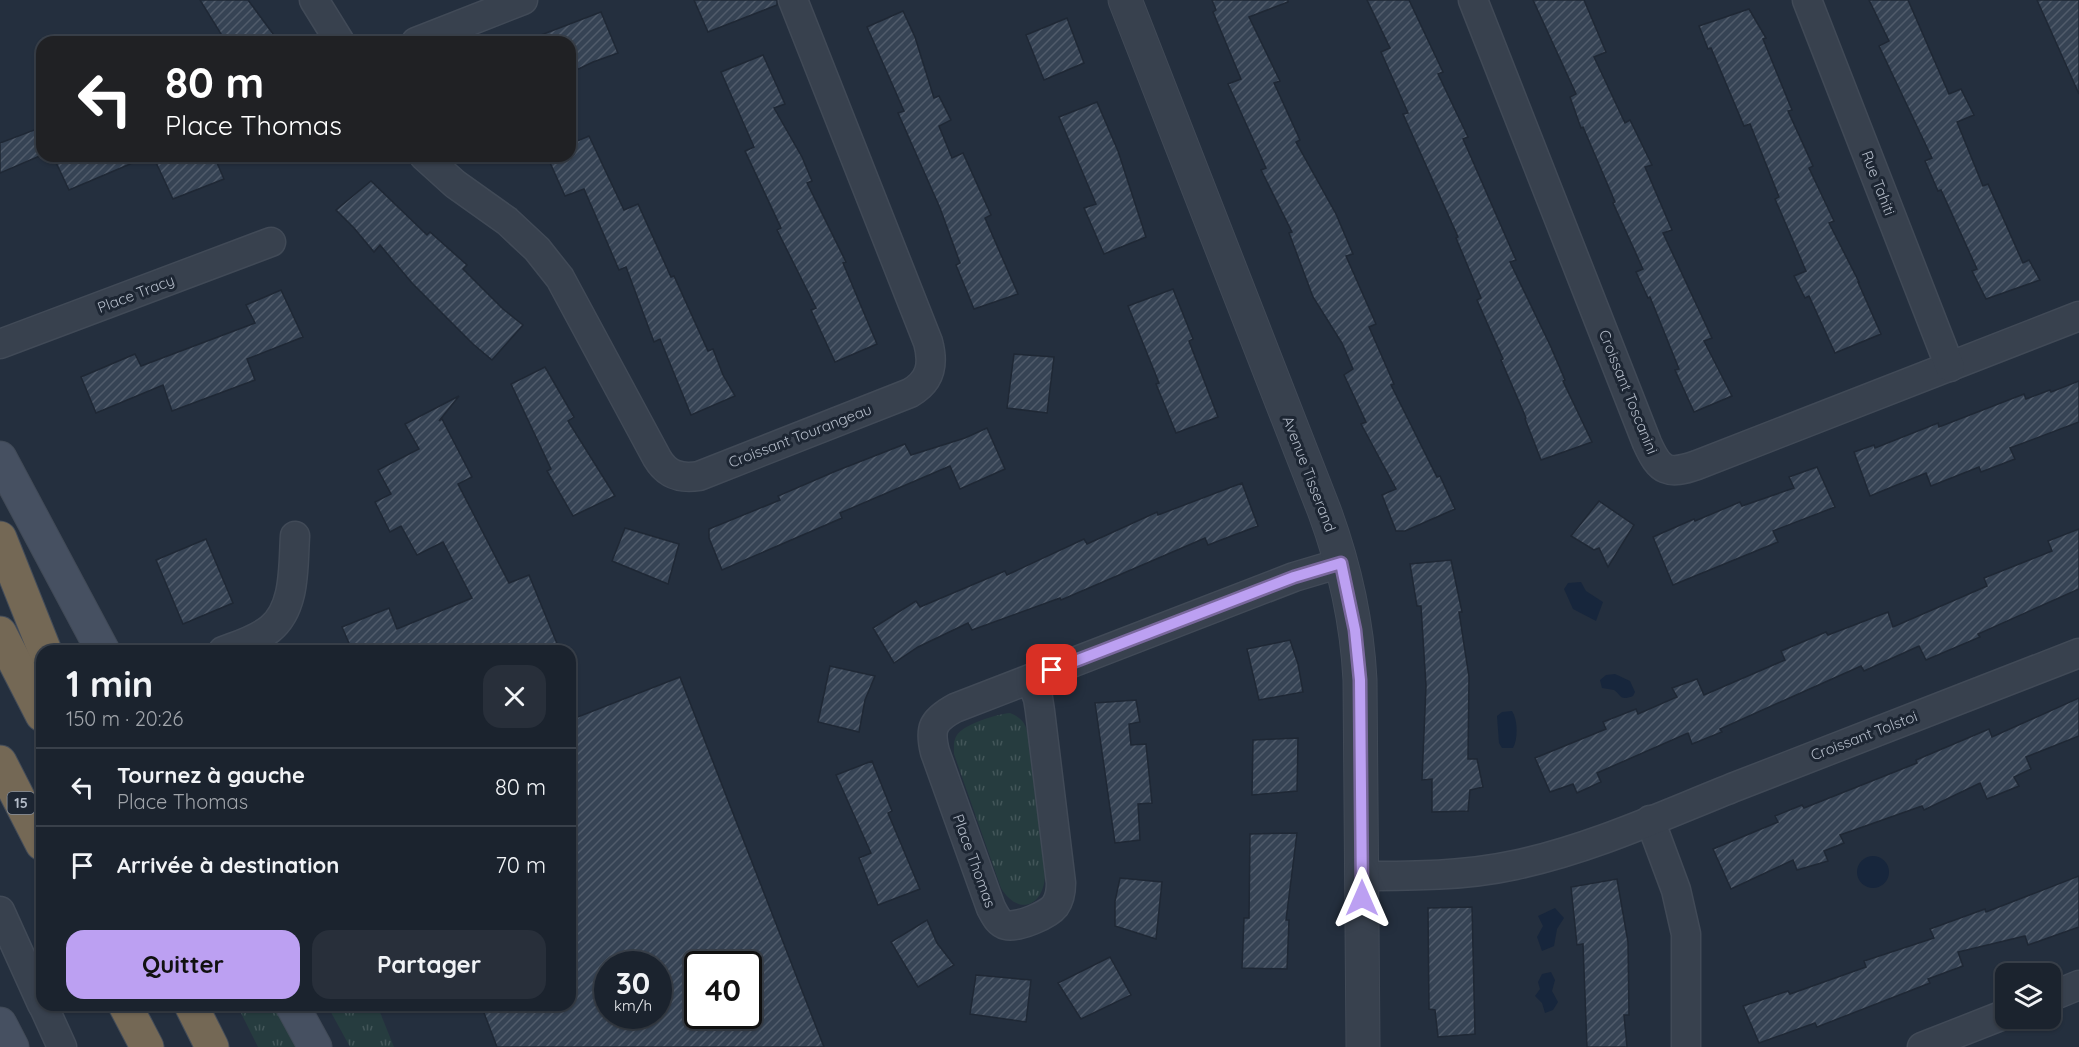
<!DOCTYPE html>
<html lang="fr">
<head>
<meta charset="utf-8">
<style>
  :root { --surface:#1b232e; --page:#282f3a; --text:#f1f3f6; --muted:#a0a4aa; --line:#39404a; --accent:#bca0f2 }
  body { margin:0; font-family:Quicksand,sans-serif; background:var(--page); color:var(--text); height:100vh; display:flex; flex-direction:column; font-size:22px; white-space:nowrap }
  * { box-sizing:border-box; margin:0 }
  p { font-size:20px; color:var(--muted) }
  .icon { flex:none; width:33px; height:33px; fill:none; stroke:currentColor; stroke-width:2; stroke-linecap:round; stroke-linejoin:round }
  .map { position:relative; flex:1; overflow:hidden }
  .side { position:absolute; left:36px; top:645px; width:540px; height:366px; display:flex; flex-direction:column; background:var(--surface); border-radius:18px; box-shadow:0 2px 4px #0004,0 0 0 2px var(--line) }
  .side>* { flex:none }
  .banner { position:absolute; left:36px; top:36px; width:540px; height:126px; border-radius:18px; box-shadow:0 2px 4px #0004,0 0 0 2px var(--line); background:#202124; color:#fff; overflow:hidden }
  .tools { position:absolute; left:1995px; top:963px; display:grid; gap:12px }
  .tools a { display:grid; place-items:center; width:66px; height:66px; border-radius:12px; background:var(--surface); box-shadow:0 2px 4px #0004,0 0 0 2px var(--line); font-size:30px }
  .speed { position:absolute; left:594px; top:951px; display:flex; gap:12px; font-size:30px; font-weight:700; text-align:center }
  .speed>* { display:grid; place-content:center; width:78px; height:78px; border-radius:50%; background:var(--surface); box-shadow:0 2px 4px #0004,0 0 0 2px var(--line); line-height:1 }
  .speed small { font-size:15px; font-weight:400 }
  .speed .limit { border:3px solid #111; border-radius:9px; background:#fff; color:#111 }
  .pin { position:absolute; display:grid; place-items:center; width:51px; height:51px; color:#fff; margin:-26px; border-radius:12px; box-shadow:0 3px 9px #0006 }
  .me { position:absolute; width:66px; margin:-33px; rotate:0deg; stroke-linejoin:round; filter:drop-shadow(0 0 4px #0008) }
  .turn { display:flex; align-items:center; gap:21px; height:126px; padding:0 30px; font-size:27px }
  .turn .icon { width:78px; height:78px; stroke-width:2.5 }
  .turn b { display:block; font-size:42px; line-height:51px }
  .round { display:grid; place-items:center; flex:none; width:63px; height:63px; border-radius:18px; background:var(--page) }
  .summary { display:flex; align-items:center; justify-content:space-between; height:102px; padding:0 30px }
  h1 { font-size:36px; font-weight:700; line-height:45px }
  .button { display:flex; gap:12px; margin-top:auto; padding:12px 30px }
  .button a { flex:1; height:69px; border-radius:18px; background:var(--accent); color:#111; font-size:24px; font-weight:700; line-height:69px; text-align:center }
  .button a+a { background:var(--page); color:var(--text) }
  ul { padding:0; list-style:none }
  li { display:flex; align-items:center; gap:18px; height:78px; padding:0 30px; border-top:2px solid var(--line) }
  li div { flex:1 }
  li b { display:block; font-size:22px }
  li em { font-style:normal }
  .map>svg:first-child { display:block }
  .grass { fill:url(#grass-tufts) }
  .water { fill:#17263c }
  .building { fill:url(#building-hatch); stroke:#1f2835; stroke-width:1.5; fill-rule:evenodd }
  .lines { fill:none; stroke-linecap:round; stroke-linejoin:round }
  .minor-casing { stroke:#414a57; stroke-width:31 }
  .tertiary-casing { stroke:#414a57; stroke-width:35 }
  .secondary-casing { stroke:#414a57; stroke-width:35 }
  .motorway-casing { stroke:#434c59; stroke-width:35 }
  .minor { stroke:#38414e; stroke-width:28 }
  .tertiary { stroke:#38414e; stroke-width:33 }
  .secondary { stroke:#465061; stroke-width:33 }
  .motorway { stroke:#746855; stroke-width:33 }
  .route-casing { stroke:#7a689d; stroke-width:15 }
  .route { stroke:#bca0f2; stroke-width:10 }
  .labels { text-anchor:middle; stroke-width:6; stroke-linejoin:round; paint-order:stroke }
  .shield { fill:#1d2633; stroke:#878f9c; stroke-width:1.5 }
  .shield-label { font-size:14px; font-weight:bold; fill:#b4bcc9 }
  .street-label { font-size:15px; fill:#b4bcc9; stroke:#1d2633 }
</style>
</head>
<body>
<div class="map">
<svg width="2079" height="1047" viewBox="0 0 2079 1047">
  <defs>
    <pattern id="grass-tufts" width="24" height="20" patternUnits="userSpaceOnUse" patternTransform="scale(1.5)"><rect width="24" height="20" fill="#263c3f"/><path d="M3 7l-1-3M5 7V3M7 7l1-3M15 17l-1-3M17 17v-4M19 17l1-3" fill="none" stroke="#435659"/></pattern>
    <pattern id="building-hatch" width="6" height="6" patternUnits="userSpaceOnUse" patternTransform="scale(1.5)"><rect width="6" height="6" fill="#364354"/><path d="M-1 1l2-2M0 6l6-6M5 7l2-2" fill="none" stroke="#515c6b"/></pattern>
  </defs>
  <rect width="100%" height="100%" fill="#242f3e"/>
  <g class="grass">
    <path d="M 1010,713 C 1022,718 1026,723 1028,736 L 1045,876 C 1043,907 1018,916 1001,888 L 954,754 C 954,747 953,741 957,735 C 964,724 998,714 1010,713 Z"/>
    <path d="M 237,1005 L 274,1005 L 297,1047 L 258,1047 Z"/>
    <path d="M 327,1005 L 377,1005 L 394,1047 L 350,1047 Z"/>
  </g>
  <g class="water">
    <path d="M 1581,582 L 1586,591 L 1603,602 L 1596,621 L 1573,609 L 1564,589 L 1568,583 Z"/>
    <path d="M 1615,674 L 1630,681 L 1635,692 L 1633,696 C 1620,701 1622,696 1614,690 L 1602,688 L 1600,680 L 1606,675 Z"/>
    <path d="M 1512,711 C 1518,720 1518,739 1513,748 L 1502,748 L 1499,743 L 1497,716 L 1502,712 Z"/>
    <circle cx="1873" cy="872" r="16"/>
    <path d="M 1555,908 L 1564,918 L 1557,929 L 1554,946 L 1542,951 L 1537,937 L 1543,926 L 1538,916 Z"/>
    <path d="M 1551,972 L 1555,980 L 1552,991 L 1558,1002 L 1553,1010 L 1545,1013 L 1542,1003 L 1535,996 L 1540,989 L 1538,982 L 1542,974 Z"/>
  </g>
  <g class="building">
    <path d="M 200,0 L 248,0 L 279,42 L 226,42 Z"/>
    <path d="M 694,0 L 777,0 L 777,5 L 708,32 Z"/>
    <path d="M 1212,0 L 1288,0 L 1288,2 L 1249,17 L 1280,81 L 1274,83 L 1300,140 L 1296,142 L 1336,214 L 1353,254 L 1346,256 L 1376,324 L 1369,327 L 1394,384 L 1391,385 L 1437,477 L 1440,476 L 1455,509 L 1405,531 L 1396,531 L 1382,495 L 1396,489 L 1361,424 L 1366,422 L 1344,375 L 1353,369 L 1342,343 L 1313,297 L 1289,233 L 1292,232 L 1261,170 L 1266,168 L 1228,84 L 1241,79 L 1213,12 L 1216,10 Z"/>
    <path d="M 1367,0 L 1409,0 L 1443,72 L 1438,74 L 1468,137 L 1463,139 L 1516,260 L 1510,262 L 1550,345 L 1565,380 L 1563,381 L 1592,442 L 1541,460 L 1525,419 L 1526,418 L 1501,360 L 1503,359 L 1477,300 L 1481,298 L 1456,238 L 1458,237 L 1403,114 L 1408,113 L 1381,52 L 1390,48 Z"/>
    <path d="M 1533,0 L 1584,0 L 1606,52 L 1594,57 L 1625,123 L 1630,120 L 1652,165 L 1645,167 L 1672,230 L 1663,233 L 1712,338 L 1704,341 L 1732,396 L 1694,412 L 1675,370 L 1679,369 L 1650,297 L 1648,298 L 1636,272 L 1643,269 L 1613,203 L 1615,202 L 1583,127 L 1581,128 L 1570,97 L 1576,94 Z"/>
    <path d="M 1869,0 L 1908,0 L 1949,94 L 1961,89 L 1974,115 L 1957,122 L 1983,186 L 1988,184 L 2023,263 L 2029,260 L 2040,280 L 1986,299 L 1972,271 L 1977,269 L 1941,190 L 1938,191 L 1925,161 L 1932,158 L 1879,46 L 1889,41 Z"/>
    <path d="M 2037,0 L 2079,0 L 2079,94 Z"/>
    <path d="M 1749,9 L 1766,38 L 1763,39 L 1792,110 L 1788,111 L 1813,166 L 1809,168 L 1834,221 L 1829,223 L 1859,282 L 1858,282 L 1881,334 L 1835,353 L 1809,296 L 1805,298 L 1794,276 L 1806,271 L 1775,199 L 1779,197 L 1750,124 L 1744,126 L 1711,48 L 1708,49 L 1699,26 Z"/>
    <path d="M 903,11 L 915,37 L 934,98 L 939,96 L 951,120 L 939,126 L 952,158 L 963,153 L 991,215 L 985,218 L 1018,294 L 974,309 L 956,265 L 960,263 L 940,208 L 898,113 L 904,111 L 867,27 Z"/>
    <path d="M 601,12 L 618,53 L 593,62 L 570,73 L 570,42 L 528,42 L 528,40 Z"/>
    <path d="M 1067,18 L 1084,63 L 1044,80 L 1026,35 Z"/>
    <path d="M 763,55 L 785,104 L 774,108 L 802,157 L 812,181 L 807,183 L 846,262 L 843,263 L 877,344 L 835,362 L 811,310 L 816,308 L 777,230 L 781,228 L 745,151 L 754,147 L 721,72 Z"/>
    <path d="M 1097,102 L 1118,151 L 1146,237 L 1104,254 L 1084,208 L 1096,204 L 1059,117 Z"/>
    <path d="M 42,127 L 42,155 L 0,173 L 0,143 Z"/>
    <path d="M 589,136 L 624,210 L 638,204 L 671,277 L 674,276 L 708,351 L 713,349 L 723,375 L 735,396 L 691,415 L 660,339 L 654,342 L 626,267 L 619,270 L 584,189 L 565,196 L 547,156 L 570,156 L 570,144 Z"/>
    <path d="M 53,156 L 149,156 L 69,190 Z"/>
    <path d="M 153,156 L 214,156 L 224,179 L 173,199 Z"/>
    <path d="M 371,181 L 427,235 L 430,232 L 467,265 L 463,269 L 503,309 L 523,325 L 492,360 L 473,344 L 412,283 L 380,245 L 374,252 L 354,228 L 336,210 Z"/>
    <path d="M 1173,289 L 1193,339 L 1189,341 L 1218,417 L 1176,433 L 1156,384 L 1159,383 L 1128,306 Z"/>
    <path d="M 281,290 L 303,337 L 247,359 L 255,380 L 172,411 L 163,385 L 96,413 L 81,377 L 135,354 L 141,366 L 255,323 L 246,305 Z"/>
    <path d="M 1014,354 L 1054,357 L 1047,413 L 1007,408 Z"/>
    <path d="M 545,367 L 574,417 L 568,421 L 615,496 L 573,516 L 547,471 L 551,469 L 511,384 Z"/>
    <path d="M 2079,381 L 2079,422 L 2010,448 L 2015,459 L 1981,472 L 1979,467 L 1931,486 L 1926,473 L 1870,496 L 1854,452 L 1874,445 L 1875,448 L 1938,423 L 1939,427 L 2024,394 L 2026,399 L 2050,390 L 2051,392 Z"/>
    <path d="M 459,396 L 439,421 L 442,419 L 472,477 L 458,484 L 509,583 L 529,575 L 560,651 L 346,651 L 351,648 L 342,627 L 389,608 L 397,629 L 472,598 L 443,542 L 417,555 L 401,526 L 390,532 L 375,502 L 391,494 L 378,470 L 419,449 L 405,424 Z"/>
    <path d="M 987,428 L 1005,469 L 960,489 L 950,466 L 840,513 L 842,518 L 722,570 L 709,538 L 709,529 L 780,500 L 778,496 L 836,471 L 905,444 L 911,455 L 965,438 Z"/>
    <path d="M 1817,467 L 1835,507 L 1773,531 L 1778,542 L 1673,585 L 1653,537 L 1694,519 L 1695,521 L 1740,502 L 1742,506 L 1794,488 L 1789,477 Z"/>
    <path d="M 1242,483 L 1258,526 L 1234,535 L 1208,545 L 1205,538 L 1061,600 L 1060,598 L 972,630 L 968,623 L 918,647 L 894,663 L 873,628 L 916,601 L 920,607 L 1005,571 L 1007,575 L 1084,539 L 1087,544 L 1157,512 L 1158,515 Z"/>
    <path d="M 1599,501 L 1634,525 L 1608,567 L 1599,548 L 1594,550 L 1571,536 Z"/>
    <path d="M 625,528 L 679,544 L 668,584 L 612,561 Z"/>
    <path d="M 2079,529 L 2079,589 L 1978,634 L 1980,637 L 1926,660 L 1919,646 L 1864,671 L 1861,666 L 1720,729 L 1722,732 L 1692,744 L 1688,733 L 1597,773 L 1601,782 L 1577,793 L 1573,784 L 1550,792 L 1535,758 L 1606,729 L 1603,722 L 1636,709 L 1638,714 L 1677,697 L 1672,688 L 1697,679 L 1704,695 L 1785,660 L 1781,651 L 1826,632 L 1828,635 L 1888,612 L 1893,627 L 1987,586 L 1984,578 L 2052,551 L 2048,541 Z"/>
    <path d="M 206,539 L 233,603 L 183,624 L 156,560 Z"/>
    <path d="M 1451,560 L 1462,612 L 1459,612 L 1469,677 L 1468,759 L 1477,759 L 1483,787 L 1470,790 L 1468,811 L 1432,812 L 1432,779 L 1422,780 L 1426,686 L 1421,606 L 1417,606 L 1410,564 Z"/>
    <path d="M 1290,640 L 1298,664 L 1303,692 L 1259,700 L 1247,649 Z"/>
    <path d="M 830,666 L 875,676 L 865,700 L 859,732 L 818,722 Z"/>
    <path d="M 680,677 L 824,1047 L 497,1047 L 481,1005 L 570,1005 L 570,720 ZM 608,964 L 658,964 L 658,1016 L 608,1016 ZM 698,964 L 748,964 L 748,1016 L 698,1016 Z"/>
    <path d="M 2079,698 L 2079,736 L 2026,757 L 2031,769 L 2014,777 L 2019,786 L 1987,799 L 1980,783 L 1924,810 L 1922,806 L 1840,835 L 1844,843 L 1824,851 L 1828,861 L 1797,870 L 1793,860 L 1731,889 L 1713,849 L 1778,822 L 1775,816 L 1802,805 L 1804,808 L 1917,763 L 1916,760 L 1989,729 L 1992,737 Z"/>
    <path d="M 1136,700 L 1140,722 L 1129,724 L 1131,745 L 1146,744 L 1152,803 L 1138,804 L 1140,840 L 1115,843 L 1095,703 Z"/>
    <path d="M 1298,738 L 1297,791 L 1252,795 L 1253,740 Z"/>
    <path d="M 872,761 L 892,811 L 888,813 L 920,889 L 878,905 L 859,858 L 871,853 L 836,775 Z"/>
    <path d="M 1297,833 L 1286,920 L 1289,920 L 1287,969 L 1242,968 L 1244,918 L 1249,918 L 1250,834 Z"/>
    <path d="M 2079,876 L 2079,927 L 2028,945 L 2025,936 L 1958,952 L 1963,966 L 1928,979 L 1930,983 L 1817,1027 L 1815,1023 L 1759,1043 L 1743,1006 L 1788,991 L 1790,994 L 1866,967 L 1864,961 L 1934,938 L 1930,929 L 1985,909 L 1986,912 Z"/>
    <path d="M 1120,878 L 1162,882 L 1156,939 L 1115,926 L 1115,901 Z"/>
    <path d="M 1617,879 L 1628,942 L 1629,1015 L 1624,1015 L 1627,1047 L 1587,1047 L 1583,944 L 1577,945 L 1571,887 Z"/>
    <path d="M 1472,907 L 1475,1034 L 1438,1037 L 1435,1010 L 1429,1009 L 1428,908 Z"/>
    <path d="M 927,920 L 937,943 L 954,965 L 918,987 L 891,942 Z"/>
    <path d="M 1110,957 L 1131,995 L 1081,1019 L 1058,983 Z"/>
    <path d="M 976,975 L 1031,980 L 1026,1022 L 970,1014 Z"/>
  </g>
  <g class="lines">
    <g class="minor-casing">
      <g id="minor">
        <path d="M 314,0 L 340,42"/>
        <path d="M 1473,0 L 1647,443 C 1660,472 1668,475 1697,465 L 2079,316"/>
        <path d="M 1807,0 L 1950,367"/>
        <path d="M 416,42 L 523,0"/>
        <path d="M 424,156 L 455,184 L 507,221 L 537,249 L 560,278 L 657,458 C 667,475 680,479 699,476 L 910,393 C 931,381 934,364 928,342 L 793,0"/>
        <path d="M 0,344 L 271,242"/>
        <path d="M 223,651 C 239,645 256,640 270,629 C 296,608 293,566 295,536"/>
        <path d="M 1030,679 L 1038,698 L 1040,711 L 1061,883 C 1061,892 1060,899 1055,906 C 1048,915 1018,928 1006,925 C 998,923 995,915 991,908 L 935,752 C 929,728 933,720 955,708 L 1294,577 L 1341,563"/>
        <path d="M 1650,820 L 1676,890 L 1686,934 L 1686,1047"/>
        <path d="M 1362,876 C 1413,876 1465,876 1515,865 C 1591,849 1664,815 1737,786 C 1851,742 1965,697 2079,653"/>
        <path d="M 0,911 L 42,1004"/>
        <path d="M 2050,997 L 2079,985"/>
        <path d="M 43,1005 L 62,1047"/>
        <path d="M 1922,1047 L 2006,1014"/>
      </g>
    </g>
    <g class="tertiary-casing">
      <path id="tertiary" d="M 1125,0 L 1324,510 C 1344,564 1357,622 1360,680 L 1363,1047"/>
    </g>
    <g class="secondary-casing">
      <g id="secondary">
        <path d="M 0,458 L 103,651"/>
        <path d="M 292,1005 L 315,1047"/>
        <path d="M 0,1024 L 12,1047"/>
      </g>
    </g>
    <g class="motorway-casing">
      <g id="motorway">
        <path d="M 0,538 L 45,651"/>
        <path d="M 0,633 L 42,715"/>
        <path d="M 0,762 L 42,844"/>
        <path d="M 125,1005 L 147,1047"/>
        <path d="M 191,1005 L 212,1047"/>
      </g>
    </g>
    <use href="#minor" class="minor"/>
    <use href="#tertiary" class="tertiary"/>
    <use href="#secondary" class="secondary"/>
    <use href="#motorway" class="motorway"/>
  </g>
  <g class="lines">
    <g class="route-casing">
      <path id="route" d="M 1052,670 L 1294,577 L 1341,563 L 1355,630 L 1360,680 L 1362,898"/>
    </g>
    <use href="#route" class="route"/>
  </g>
  <g class="labels">
    <rect class="shield" x="7.5" y="792" width="27" height="22" rx="4.5"/>
    <g class="shield-label">
      <text x="21" y="808">15</text>
    </g>
    <g class="street-label">
      <text transform="translate(1878 183) rotate(69)" y="5">Rue Tahiti</text>
      <text transform="translate(136 294) rotate(-21)" y="5">Place Tracy</text>
      <text transform="translate(1628 392) rotate(68)" y="5">Croissant Toscanini</text>
      <text transform="translate(800 436) rotate(-21)" y="5">Croissant Tourangeau</text>
      <text transform="translate(1309 474) rotate(69)" y="5">Avenue Tisserand</text>
      <text transform="translate(1864 736) rotate(-21)" y="5">Croissant Tolstoi</text>
      <text transform="translate(974 861) rotate(70)" y="5">Place Thomas</text>
    </g>
  </g>
</svg>
<div class="tools">
<a><svg class="icon" aria-label="layers" viewBox="0 0 24 24"><path d="M12 4l9 5-9 5-9-5zM3 14l9 5 9-5"/></svg></a>
</div>
<div class="speed"><div>30<small>km/h</small></div><div class="limit">40</div></div>
<div class="pin" style="left:1052px;top:670px;background:#d93025"><svg class="icon" aria-label="arrive" viewBox="0 0 24 24"><path d="M6 21V4h12l-3 4 3 4H6"/></svg></div>
<svg class="me" style="left:1362px;top:898px" viewBox="-20 -20 40 40"><path d="M0-17L14 15 0 8-14 15z" fill="#bca0f2" stroke="#fff" stroke-width="4"/></svg>
<div class="banner">
<div class="turn"><svg class="icon" aria-label="left" viewBox="0 0 24 24"><path d="M17 20v-9H6M10 6l-5 5 5 5"/></svg><div><b>80 m</b>Place Thomas</div></div>
</div>
<section class="side">
<div class="summary"><div><h1>1 min</h1><p>150 m · 20:26</p></div><a class="round"><svg class="icon" aria-label="close" viewBox="0 0 24 24"><path d="M6 6l12 12M18 6L6 18"/></svg></a></div>
<ul>
<li><svg class="icon" aria-label="left" viewBox="0 0 24 24"><path d="M17 20v-9H6M10 6l-5 5 5 5"/></svg><div><b>Tournez à gauche</b><p>Place Thomas</p></div><em>80 m</em></li>
<li><svg class="icon" aria-label="arrive" viewBox="0 0 24 24"><path d="M6 21V4h12l-3 4 3 4H6"/></svg><div><b>Arrivée à destination</b></div><em>70 m</em></li>
</ul>
<div class="button"><a>Quitter</a><a>Partager</a></div>
</section>
</div>
</body>
</html>
